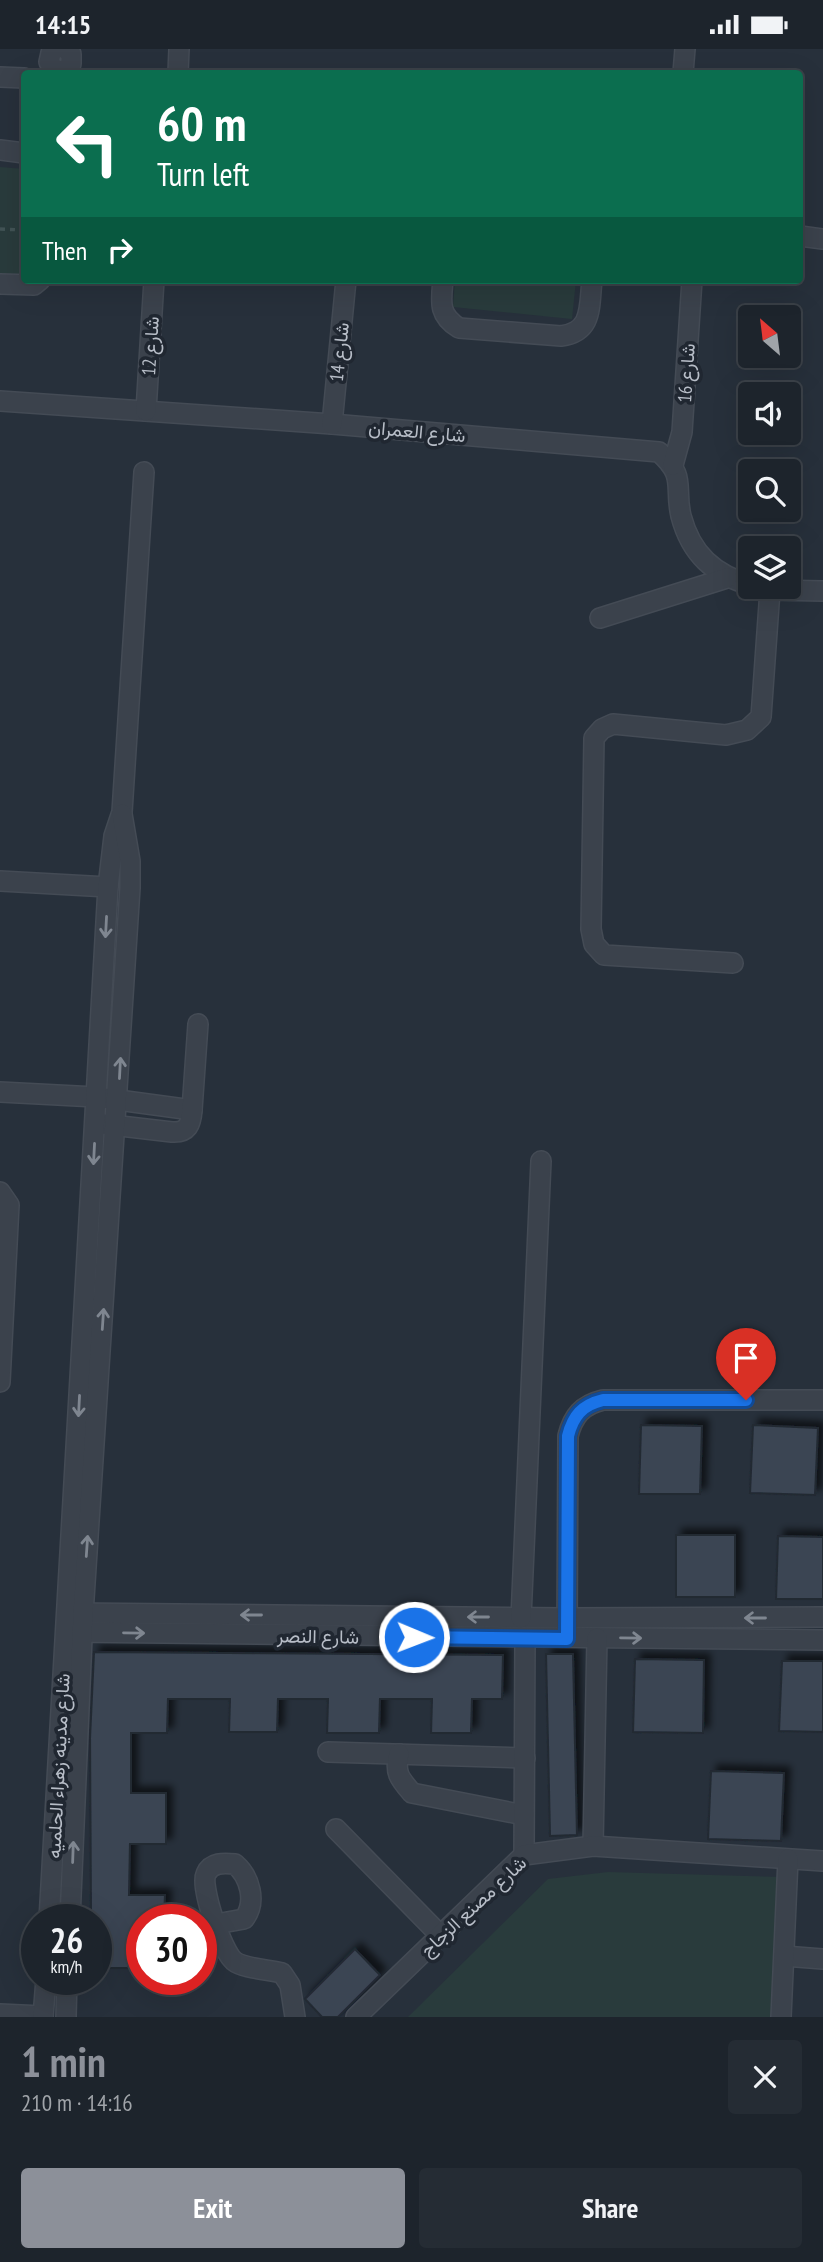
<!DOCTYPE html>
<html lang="en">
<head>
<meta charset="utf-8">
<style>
  :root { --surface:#1d242c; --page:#252c34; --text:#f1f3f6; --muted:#a0a4a9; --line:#3b4148; --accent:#8c9099 }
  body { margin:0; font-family:"PT Sans Narrow",Vazirmatn,sans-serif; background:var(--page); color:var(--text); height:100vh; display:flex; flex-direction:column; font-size:26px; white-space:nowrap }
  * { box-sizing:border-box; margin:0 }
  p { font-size:23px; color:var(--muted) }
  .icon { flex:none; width:38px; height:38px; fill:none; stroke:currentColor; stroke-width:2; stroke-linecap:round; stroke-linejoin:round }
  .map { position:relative; height:1968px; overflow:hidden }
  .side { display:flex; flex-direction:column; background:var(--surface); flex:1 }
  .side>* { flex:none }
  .hud { position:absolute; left:21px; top:21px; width:782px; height:214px; border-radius:7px; box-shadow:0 7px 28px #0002,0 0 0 2px var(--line); background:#0b6e4f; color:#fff; overflow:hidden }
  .needle { width:46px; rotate:332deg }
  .controls { position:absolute; left:738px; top:256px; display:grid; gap:14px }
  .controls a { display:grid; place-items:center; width:63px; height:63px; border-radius:7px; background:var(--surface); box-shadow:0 7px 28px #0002,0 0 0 2px var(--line); font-size:35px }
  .speed { position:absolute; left:21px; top:1855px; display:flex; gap:14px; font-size:35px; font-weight:700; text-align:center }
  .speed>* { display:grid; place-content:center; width:91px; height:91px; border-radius:50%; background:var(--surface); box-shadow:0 7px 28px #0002,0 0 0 2px var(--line); line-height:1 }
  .speed small { font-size:18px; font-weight:400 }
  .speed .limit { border:10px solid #d22; background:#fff; color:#111 }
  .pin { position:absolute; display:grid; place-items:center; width:60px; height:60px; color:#fff; margin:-72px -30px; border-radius:50% 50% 50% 0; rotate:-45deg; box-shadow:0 0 7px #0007 }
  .pin .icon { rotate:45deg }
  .me { position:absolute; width:77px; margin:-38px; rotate:91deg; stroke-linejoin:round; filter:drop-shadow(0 0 5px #0008) }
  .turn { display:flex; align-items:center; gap:24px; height:147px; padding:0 21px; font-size:32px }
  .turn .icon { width:91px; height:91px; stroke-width:2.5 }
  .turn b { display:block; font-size:49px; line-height:60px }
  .then { display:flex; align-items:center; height:66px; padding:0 21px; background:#0003; gap:14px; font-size:26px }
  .round { display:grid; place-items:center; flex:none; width:74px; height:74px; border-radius:7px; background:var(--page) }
  .headline { display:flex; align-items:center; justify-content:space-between; height:119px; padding:0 21px }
  h1 { font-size:42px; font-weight:700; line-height:52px; color:var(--accent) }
  .cta { display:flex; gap:14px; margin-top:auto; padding:14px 21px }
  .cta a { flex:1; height:80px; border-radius:7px; background:var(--accent); color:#fff; font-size:28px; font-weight:700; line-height:80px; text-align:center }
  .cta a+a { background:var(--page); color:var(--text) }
  .status { display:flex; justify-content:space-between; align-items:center; height:49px; padding:0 35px; background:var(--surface); direction:ltr }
  .status svg { height:19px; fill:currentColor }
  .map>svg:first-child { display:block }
  .green { fill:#293b3c }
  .building { fill:#3a4452; stroke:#222933; stroke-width:2; filter:url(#shadow) }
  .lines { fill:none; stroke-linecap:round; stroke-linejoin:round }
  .minor-casing { stroke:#444b55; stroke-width:22 }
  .path { stroke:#425355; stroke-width:3.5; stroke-dasharray:5 5; stroke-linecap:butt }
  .minor { stroke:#3b424c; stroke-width:19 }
  .oneway { stroke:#7f8690 }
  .route-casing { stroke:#114b97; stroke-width:18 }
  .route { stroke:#1a73e8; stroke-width:12 }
  .labels { text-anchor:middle; stroke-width:7; stroke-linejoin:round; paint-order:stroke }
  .street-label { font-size:19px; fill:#b7bdc7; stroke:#202731 }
</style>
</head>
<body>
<div class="status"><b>14:15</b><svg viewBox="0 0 49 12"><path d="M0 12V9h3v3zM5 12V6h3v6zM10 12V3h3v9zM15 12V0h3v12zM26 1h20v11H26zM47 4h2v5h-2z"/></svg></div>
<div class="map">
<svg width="823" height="1968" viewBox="0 0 823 1968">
  <defs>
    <filter id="shadow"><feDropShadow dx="6" dy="-6" stdDeviation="3.5" flood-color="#0009"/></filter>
  </defs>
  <rect width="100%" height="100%" fill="#27303b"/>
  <g class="green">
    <path d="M 0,118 L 24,120 L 24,229 L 0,227 Z"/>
    <path d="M 455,231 L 576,231 L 572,270 L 453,258 Z"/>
    <path d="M 608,1823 L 783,1828 L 777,1968 L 408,1968 L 548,1830 Z"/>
  </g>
  <g class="building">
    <path d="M 641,1376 L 702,1377 L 700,1445 L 639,1445 Z"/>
    <path d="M 753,1376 L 818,1379 L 815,1446 L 750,1444 Z"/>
    <rect x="676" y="1486" width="59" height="62"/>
    <path d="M 778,1487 L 823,1488 L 823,1550 L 776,1550 Z"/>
    <path d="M 94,1603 L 503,1606 L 502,1650 L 472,1650 L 471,1684 L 431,1684 L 432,1650 L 380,1650 L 379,1684 L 327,1684 L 328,1650 L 278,1650 L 277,1683 L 229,1683 L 230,1650 L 168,1650 L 167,1684 L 131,1684 L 131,1744 L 166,1744 L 166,1795 L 130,1795 L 129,1846 L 165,1846 L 164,1871 L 142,1871 L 142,1893 L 128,1893 L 128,1919 L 96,1919 L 96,1871 L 91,1871 L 90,1689 Z"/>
    <path d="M 546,1605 L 573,1605 L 577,1786 L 550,1787 Z"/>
    <path d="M 635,1610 L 704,1611 L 703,1684 L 633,1683 Z"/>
    <path d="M 782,1612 L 823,1612 L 823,1683 L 779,1682 Z"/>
    <path d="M 711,1722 L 784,1724 L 781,1792 L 708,1790 Z"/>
    <path d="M 355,1900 L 380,1926 L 338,1968 L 322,1968 L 305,1950 Z"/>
  </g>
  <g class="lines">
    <g class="minor-casing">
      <g id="minor">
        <path d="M 55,0 L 51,4 L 49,13 C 54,23 64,25 71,15 L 71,5 L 66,0"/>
        <path d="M 178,24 L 179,0"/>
        <path d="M 683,24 L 685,0"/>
        <path d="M 0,28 L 24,29"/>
        <path d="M 0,101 L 24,104"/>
        <path d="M 800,187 L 823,190"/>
        <path d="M 443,231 C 441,253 438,266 459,279 L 561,287 C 593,283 589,258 592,231"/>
        <path d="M 0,235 L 34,236 L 40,231"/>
        <path d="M 0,352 L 332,375 L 659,403 C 687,428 674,437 681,467 C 691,505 714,526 751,536"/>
        <path d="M 146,362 L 154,231"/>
        <path d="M 332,375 L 346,231"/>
        <path d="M 673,416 L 682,383 L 692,231"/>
        <path d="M 758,538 L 770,541 L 823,542"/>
        <path d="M 600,569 L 727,529"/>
        <path d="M 0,832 L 108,838"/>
        <path d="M 733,914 L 604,906 L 594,895 L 591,880 L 594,689 L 602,680 L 613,675 L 726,686 L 747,681 L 761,668 L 770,541"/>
        <path d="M 0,1043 L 96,1048 L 192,1061"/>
        <path d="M 103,1075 L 172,1083 C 188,1084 191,1075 192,1061 L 198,975"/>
        <path d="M 0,1143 L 9,1156 L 0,1333"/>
        <path d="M 72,1564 L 566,1569 L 823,1568"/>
        <path d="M 521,1569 L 541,1112"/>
        <path d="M 567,1582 L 568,1387 C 573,1367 582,1356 603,1351 L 823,1351"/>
        <path d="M 70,1583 L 823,1591"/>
        <path d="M 328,1703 L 525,1709"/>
        <path d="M 399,1705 C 394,1724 400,1730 412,1744 L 524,1766"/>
        <path d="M 336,1780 L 440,1886"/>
        <path d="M 593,1797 L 597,1589"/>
        <path d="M 524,1806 L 525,1590"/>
        <path d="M 49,1871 L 108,838 L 114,787 L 122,763 L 144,423"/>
        <path d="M 70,1871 L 83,1565 L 130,839 L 130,812 L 122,765"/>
        <path d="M 216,1875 L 244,1870 C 257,1853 250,1828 235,1815 C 224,1814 211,1813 206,1825 C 200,1838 222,1902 234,1912 C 242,1919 270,1921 282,1924 L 290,1936 L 295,1968"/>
        <path d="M 784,1907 L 823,1910"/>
        <path d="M 0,1965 L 43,1967"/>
        <path d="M 43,1968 L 46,1930"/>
        <path d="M 66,1968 L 67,1930"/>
        <path d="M 356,1968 L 524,1806 L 593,1797 L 823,1812"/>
        <path d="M 781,1968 L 788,1810"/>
      </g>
    </g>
    <path class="path" d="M 0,180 L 24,181"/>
    <use href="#minor" class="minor"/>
  </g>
  <defs><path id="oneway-shaft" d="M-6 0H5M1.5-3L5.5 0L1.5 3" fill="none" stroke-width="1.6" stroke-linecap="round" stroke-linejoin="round" transform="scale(1.75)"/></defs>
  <g class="oneway">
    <use href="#oneway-shaft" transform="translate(106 878) rotate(93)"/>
    <use href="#oneway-shaft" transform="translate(120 1019) rotate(-87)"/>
    <use href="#oneway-shaft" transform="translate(94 1105) rotate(93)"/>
    <use href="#oneway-shaft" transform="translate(103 1270) rotate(-86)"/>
    <use href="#oneway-shaft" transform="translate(79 1357) rotate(93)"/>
    <use href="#oneway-shaft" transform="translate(87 1497) rotate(-86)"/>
    <use href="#oneway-shaft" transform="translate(251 1566) rotate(-180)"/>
    <use href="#oneway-shaft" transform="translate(478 1568) rotate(-180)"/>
    <use href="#oneway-shaft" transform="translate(755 1569) rotate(180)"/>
    <use href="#oneway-shaft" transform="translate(134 1584) rotate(1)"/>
    <use href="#oneway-shaft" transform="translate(631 1589) rotate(1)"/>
    <use href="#oneway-shaft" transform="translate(73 1803) rotate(-88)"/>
  </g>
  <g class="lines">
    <g class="route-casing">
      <path id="route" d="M 414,1588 L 567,1590 L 568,1387 C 573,1367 582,1356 603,1351 L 746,1351"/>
    </g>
    <use href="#route" class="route"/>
  </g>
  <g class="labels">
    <g class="street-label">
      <text transform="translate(150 297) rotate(-86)" y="7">شارع 12</text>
      <text transform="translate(339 303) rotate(-84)" y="7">شارع 14</text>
      <text transform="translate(686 324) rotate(-86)" y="7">شارع 16</text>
      <text transform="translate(417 382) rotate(5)" y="7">شارع العمران</text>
      <text transform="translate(318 1587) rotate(1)" y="7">شارع النصر</text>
      <text transform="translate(58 1717) rotate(-87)" y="7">شارع مدينه زهراء الحلميه</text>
      <text transform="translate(473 1857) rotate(-43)" y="7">شارع مصنع الزجاج</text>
    </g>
  </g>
</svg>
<div class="controls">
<a><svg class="needle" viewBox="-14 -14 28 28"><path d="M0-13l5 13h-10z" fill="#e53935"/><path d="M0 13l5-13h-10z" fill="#a0a4a9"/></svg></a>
<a><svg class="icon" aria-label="sound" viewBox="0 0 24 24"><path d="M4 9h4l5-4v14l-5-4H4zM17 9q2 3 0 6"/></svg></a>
<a><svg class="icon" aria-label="search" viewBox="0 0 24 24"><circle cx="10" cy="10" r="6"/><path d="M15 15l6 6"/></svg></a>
<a><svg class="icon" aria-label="layers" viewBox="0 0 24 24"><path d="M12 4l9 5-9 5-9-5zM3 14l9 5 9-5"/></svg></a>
</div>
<div class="speed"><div>26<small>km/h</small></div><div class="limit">30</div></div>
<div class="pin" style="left:746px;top:1351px;background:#d93025"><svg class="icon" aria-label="arrive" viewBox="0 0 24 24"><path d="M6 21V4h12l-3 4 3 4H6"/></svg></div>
<svg class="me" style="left:414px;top:1588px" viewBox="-20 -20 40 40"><circle r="17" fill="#1a73e8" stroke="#fff" stroke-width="3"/><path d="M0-11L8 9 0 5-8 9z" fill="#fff"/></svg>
<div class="hud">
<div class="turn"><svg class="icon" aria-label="left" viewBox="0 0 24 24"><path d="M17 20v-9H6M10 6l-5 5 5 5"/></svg><div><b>60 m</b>Turn left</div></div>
<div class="then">Then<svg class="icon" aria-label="right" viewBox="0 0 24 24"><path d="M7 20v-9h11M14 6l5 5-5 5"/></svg></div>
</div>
</div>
<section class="side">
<div class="headline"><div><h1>1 min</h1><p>210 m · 14:16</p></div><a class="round"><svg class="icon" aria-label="close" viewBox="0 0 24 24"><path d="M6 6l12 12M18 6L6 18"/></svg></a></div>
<div class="cta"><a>Exit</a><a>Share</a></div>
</section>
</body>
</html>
